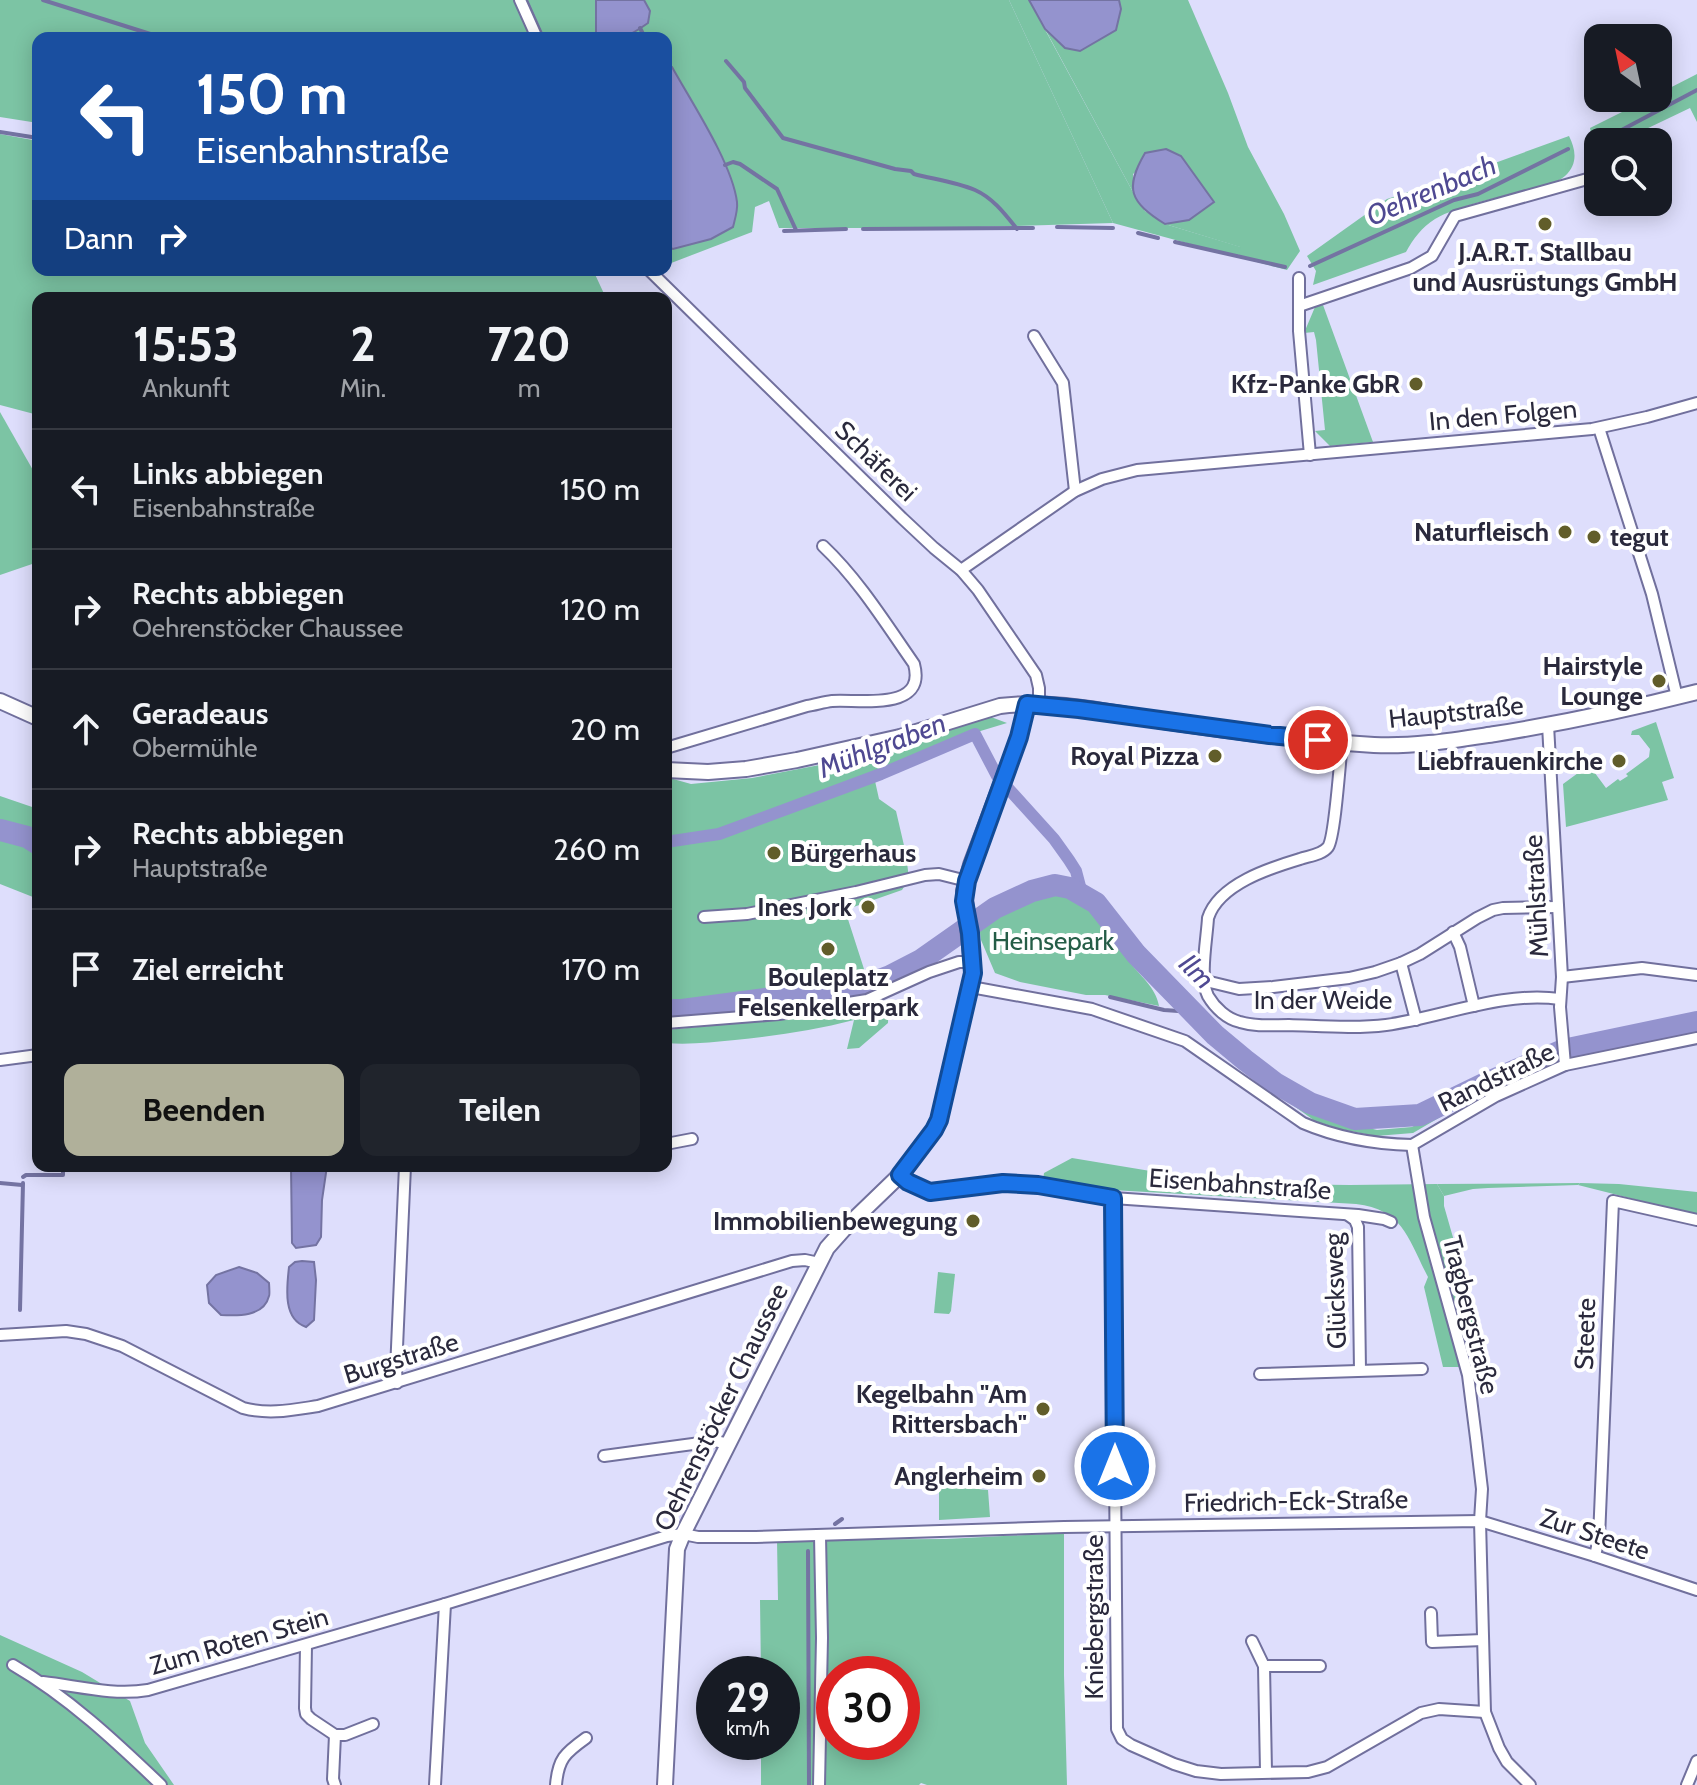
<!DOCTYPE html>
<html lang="de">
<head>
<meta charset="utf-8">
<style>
  :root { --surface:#171b24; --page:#20242c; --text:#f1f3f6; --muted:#9ea1a6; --line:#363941; --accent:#b0b09a }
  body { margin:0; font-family:Cabin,sans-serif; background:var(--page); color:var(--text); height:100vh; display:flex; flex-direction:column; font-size:30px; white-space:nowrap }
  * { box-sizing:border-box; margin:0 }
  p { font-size:26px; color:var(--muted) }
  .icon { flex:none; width:44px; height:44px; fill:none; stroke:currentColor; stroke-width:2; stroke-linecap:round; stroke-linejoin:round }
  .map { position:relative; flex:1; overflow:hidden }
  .side { position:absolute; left:32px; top:292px; width:640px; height:880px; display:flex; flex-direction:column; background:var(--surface); border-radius:16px; box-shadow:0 4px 20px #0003 }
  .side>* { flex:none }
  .banner { position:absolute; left:32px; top:32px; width:640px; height:244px; border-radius:16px; box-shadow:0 4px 20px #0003; background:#1a4fa0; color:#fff; overflow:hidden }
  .needle { width:52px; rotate:327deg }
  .controls { position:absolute; left:1584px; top:24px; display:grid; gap:16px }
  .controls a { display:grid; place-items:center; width:88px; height:88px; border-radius:16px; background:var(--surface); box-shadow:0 4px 20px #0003; font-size:40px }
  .speed { position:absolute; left:696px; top:1656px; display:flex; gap:16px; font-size:40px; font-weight:700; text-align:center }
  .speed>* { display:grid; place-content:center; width:104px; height:104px; border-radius:50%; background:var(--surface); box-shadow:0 4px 20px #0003; line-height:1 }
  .speed small { font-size:20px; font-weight:400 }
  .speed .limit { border:12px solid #d22; background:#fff; color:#111 }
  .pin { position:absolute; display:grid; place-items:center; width:68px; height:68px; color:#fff; margin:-34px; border:4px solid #fff; border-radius:50%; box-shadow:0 2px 8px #0007 }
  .me { position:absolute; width:88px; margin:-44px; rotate:0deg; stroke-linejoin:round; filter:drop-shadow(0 0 6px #0008) }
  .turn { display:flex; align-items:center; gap:28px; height:168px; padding:0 32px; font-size:36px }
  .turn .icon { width:104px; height:104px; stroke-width:2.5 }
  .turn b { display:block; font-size:56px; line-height:68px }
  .then { display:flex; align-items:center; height:76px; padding:0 32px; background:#0003; gap:16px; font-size:30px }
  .eta { display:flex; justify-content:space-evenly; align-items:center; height:136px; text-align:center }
  .eta b { font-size:48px; font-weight:700; line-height:56px }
  .action { display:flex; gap:16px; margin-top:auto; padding:16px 32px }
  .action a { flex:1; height:92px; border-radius:16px; background:var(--accent); color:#111; font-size:32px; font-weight:700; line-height:92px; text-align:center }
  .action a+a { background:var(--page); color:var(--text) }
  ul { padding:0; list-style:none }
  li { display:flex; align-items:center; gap:24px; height:120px; padding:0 32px; border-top:2px solid var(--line) }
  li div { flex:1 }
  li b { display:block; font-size:30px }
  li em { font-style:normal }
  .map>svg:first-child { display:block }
  .green { fill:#7cc4a4; fill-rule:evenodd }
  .forest { fill:#7bc4a4 }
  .water { fill:#9493ce; stroke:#7473a2; stroke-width:2 }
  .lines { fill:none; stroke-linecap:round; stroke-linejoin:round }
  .stream { stroke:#7473a2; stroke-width:4 }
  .canal { stroke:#9493ce; stroke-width:12 }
  .river { stroke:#9493ce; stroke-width:22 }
  .street-casing { stroke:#71709d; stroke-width:14 }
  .secondary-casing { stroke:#71709d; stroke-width:18 }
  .street { stroke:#fff; stroke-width:10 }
  .secondary { stroke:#fff; stroke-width:14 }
  .route-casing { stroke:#114b97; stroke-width:20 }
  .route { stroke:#1a73e8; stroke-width:14 }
  .poi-dot { fill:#615d2a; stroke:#fff; stroke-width:3 }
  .labels { text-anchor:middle; stroke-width:8; stroke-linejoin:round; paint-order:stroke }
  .poi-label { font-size:26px; font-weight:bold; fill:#2a293c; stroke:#fff; text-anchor:end }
  .street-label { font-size:26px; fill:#2a293c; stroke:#fff }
  .park-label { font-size:26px; fill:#255d47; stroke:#fff }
  .water-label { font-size:28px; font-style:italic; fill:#4f4992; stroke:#fff }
</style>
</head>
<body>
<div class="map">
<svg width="1697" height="1785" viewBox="0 0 1697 1785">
  <rect width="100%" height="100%" fill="#dedefc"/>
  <g class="green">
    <path d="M 0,0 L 516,0 L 534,38 L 38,38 L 38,123 L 0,117 Z"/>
    <path d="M 526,0 L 596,0 L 596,32 L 599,38 L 543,38 Z"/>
    <path d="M 644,0 L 1009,0 L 1113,223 L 945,228 L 779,228 L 769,201 L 755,207 L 752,232 L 666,265 L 666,245 L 673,249 C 695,244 713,237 733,227 C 735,219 738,210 737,203 C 733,164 692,103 672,67 L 666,67 L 666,38 L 621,38 L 631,35 L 650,11 Z"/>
    <path d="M 1119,0 L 1188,0 L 1228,93 L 1248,147 L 1284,214 L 1300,251 L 1287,270 L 1238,257 L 1240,247 L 1165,224 L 1189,220 L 1214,202 L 1181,156 L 1166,149 L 1133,174 L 1134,194 L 1045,29 L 1065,48 L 1121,9 Z"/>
    <path d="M 1697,74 L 1697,122 L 1690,108 L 1619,142 L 1598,142 L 1598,151 L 1587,156 L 1593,142 L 1590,128 L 1650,98 L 1658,98 L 1658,94 Z"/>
    <path d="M 0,134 L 38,141 L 38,270 L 593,270 L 606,298 L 38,298 L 38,415 L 0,405 Z"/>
    <path d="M 1569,136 C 1576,150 1578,164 1565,176 C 1556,184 1541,186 1530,189 C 1502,197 1460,205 1435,219 C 1422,227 1413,239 1406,252 L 1313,285 L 1316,271 L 1307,256 L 1387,199 L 1481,168 Z"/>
    <path d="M 1323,305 L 1373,442 L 1330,446 L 1315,431 L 1325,430 L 1316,340 L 1314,332 L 1304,333 L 1315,307 Z"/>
    <path d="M 0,412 L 38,479 L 38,562 L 0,575 Z"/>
    <path d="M 1656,722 L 1674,778 L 1662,782 L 1668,800 L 1566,827 L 1563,784 L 1589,765 L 1606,788 L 1618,779 L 1620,781 L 1628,776 L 1626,774 L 1649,757 L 1650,749 L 1639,735 L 1631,735 L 1632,731 Z"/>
    <path d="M 875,781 L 879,799 L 896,811 L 906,854 L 909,879 L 902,890 L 845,910 L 864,969 L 863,973 L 813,984 L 666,1004 L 666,845 L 720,838 Z"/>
    <path d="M 1051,890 C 1094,897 1105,928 1128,960 C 1139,975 1156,987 1159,1006 L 1105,995 L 1086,995 L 1020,982 L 995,973 L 981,940 L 979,925 L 1000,910 Z"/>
    <path d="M 1580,1183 L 1578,1185 L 1488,1188 L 1473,1189 L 1444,1196 L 1437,1184 Z"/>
    <path d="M 938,1272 L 955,1274 L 951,1311 L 949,1314 L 934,1313 Z"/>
    <path d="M 939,1476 C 957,1476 969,1490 988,1490 L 990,1517 L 939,1520 Z"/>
    <path d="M 1064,1533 L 1064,1675 L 1067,1785 L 927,1785 L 921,1783 L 919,1785 L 761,1785 L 761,1742 L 782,1742 L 782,1674 L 761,1674 L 760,1600 L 778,1600 L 777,1540 L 946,1539 ZM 834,1674 L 902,1674 L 902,1742 L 834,1742 Z"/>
  </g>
  <g class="forest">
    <path d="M 1009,0 L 1029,0 L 1134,194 L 1145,211 L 1165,224 L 1241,247 L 1238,257 L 1113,223 Z"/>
    <path d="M 991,717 L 1007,723 L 954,739 L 954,745 L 875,781 L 720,838 L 666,845 L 666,777 L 691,784 L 752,778 L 851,759 L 901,746 Z"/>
    <path d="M 0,796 L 38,809 L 38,899 L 0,884 Z"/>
    <path d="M 889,1000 L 888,1023 L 859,1048 L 847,1049 L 854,1020 C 815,1030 776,1036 735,1040 C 712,1042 690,1045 666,1043 L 666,1030 L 816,1016 Z"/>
    <path d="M 1284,1092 L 1326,1117 L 1377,1130 L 1412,1127 L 1469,1095 L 1473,1098 L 1413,1133 L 1376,1136 L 1340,1129 L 1315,1121 L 1280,1096 Z"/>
    <path d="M 1072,1158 C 1128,1167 1185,1178 1241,1182 C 1307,1186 1372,1185 1437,1184 L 1444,1196 L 1444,1206 L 1479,1328 L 1474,1355 L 1470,1367 L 1443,1367 L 1424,1287 L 1428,1277 C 1408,1239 1404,1210 1356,1204 L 1112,1190 L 1043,1180 L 1044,1173 Z"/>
    <path d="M 1580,1183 L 1619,1184 L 1697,1192 L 1697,1215 L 1578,1185 Z"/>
    <path d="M 0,1635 L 82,1672 L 130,1701 L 145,1743 L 174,1785 L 0,1785 Z"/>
  </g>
  <g class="water">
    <path d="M 596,0 L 644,0 L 650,11 L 648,23 C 627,38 624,38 599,38 L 596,32 Z"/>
    <path d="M 1029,0 L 1119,0 L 1121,9 L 1116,30 L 1080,51 L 1065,48 L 1045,29 Z"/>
    <path d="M 666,67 L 672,67 C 692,103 732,163 737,202 C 738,210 735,219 733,227 L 711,239 L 673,249 L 666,245 Z"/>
    <path d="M 1166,149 L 1181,156 L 1214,202 L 1189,220 L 1165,224 C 1130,202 1124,189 1145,153 Z"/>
    <path d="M 291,1166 L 327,1166 L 322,1200 L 321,1237 L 316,1245 L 296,1248 L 292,1243 Z"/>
    <path d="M 302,1261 L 314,1262 L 316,1280 L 314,1320 L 306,1327 C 282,1319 287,1286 289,1267 L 295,1262 Z"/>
    <path d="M 239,1267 L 257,1273 L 269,1283 C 269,1284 270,1295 269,1296 C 264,1317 237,1316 221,1315 L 209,1303 L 207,1285 L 216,1275 Z"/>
  </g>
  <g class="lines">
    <g class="stream">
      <path d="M 43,0 L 163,38"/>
      <path d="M 526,0 L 543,38"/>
      <path d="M 640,28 L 645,38"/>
      <path d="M 726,61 L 744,82 L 745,88 L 783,138 L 895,169 L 911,171 L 914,174 C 933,179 956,182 975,190 C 993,198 1005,214 1017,229"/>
      <path d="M 0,132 L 38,138"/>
      <path d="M 1599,142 L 1697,90"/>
      <path d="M 725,165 L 733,162 L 740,164 L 777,189 L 796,230"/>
      <path d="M 1057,227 L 1113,228"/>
      <path d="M 863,229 L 1033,228"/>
      <path d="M 784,231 L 846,229"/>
      <path d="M 1138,233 L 1158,238"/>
      <path d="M 1175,242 L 1285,267"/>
      <path d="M 1310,266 L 1454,200 L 1478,194 L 1568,149"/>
      <path d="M 1110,997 L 1164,1010 L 1193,1012"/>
      <path d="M 23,1177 L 26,1175 L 63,1175 L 63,1166"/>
      <path d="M 0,1183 L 22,1185"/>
      <path d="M 20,1310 L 23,1183"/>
      <path d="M 835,1524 L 842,1519"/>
      <path d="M 808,1551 L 809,1785"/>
    </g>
    <path class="canal" d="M 666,842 L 719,834 L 881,774 L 975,734 L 997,776 L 1054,839 L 1069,860 L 1076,871 L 1082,894"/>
    <g class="river">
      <path d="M 0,830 L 27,837 L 38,844"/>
      <path d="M 666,1010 L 682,1010 L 863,986 L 890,976 L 921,960 L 995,908 L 1032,891 L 1055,885 L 1070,888 L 1096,903 L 1136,954 L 1215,1035 L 1245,1060 L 1275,1083 L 1310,1103 L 1355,1119 L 1420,1115 L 1488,1082 L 1563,1050 L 1697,1022"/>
    </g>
    <g class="street-casing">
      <g id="street">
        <path d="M 520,0 L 537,38"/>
        <path d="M 649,270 L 902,518 L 934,548 L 961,570 L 978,590 L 1036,675 L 1039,688 L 1039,704"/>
        <path d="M 1299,278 L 1299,331 L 1310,455"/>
        <path d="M 1299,306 L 1411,268 L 1432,256 L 1455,216 L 1598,176"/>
        <path d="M 1034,336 L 1063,383 L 1075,491"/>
        <path d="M 1599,428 L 1652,594 L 1677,697"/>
        <path d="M 961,570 L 1075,491 L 1102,479 L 1137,470 L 1592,429 L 1647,417 L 1697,403"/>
        <path d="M 1548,725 L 1562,977 L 1560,1007 L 1565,1065"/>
        <path d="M 1342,742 C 1340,759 1335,837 1328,847 C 1322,855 1308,856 1300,859 C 1270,868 1219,884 1208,918 C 1207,938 1199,978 1208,996 C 1215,1008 1227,1019 1240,1022 C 1256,1027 1273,1025 1289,1025 C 1321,1026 1355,1029 1386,1025 C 1444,1017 1501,991 1560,999"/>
        <path d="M 666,748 L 807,706 C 815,705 823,702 832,701 C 860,699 927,712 914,664 C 886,624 859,580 823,546"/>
        <path d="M 704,917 L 747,914 L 856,892 L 925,875 L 939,874 L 967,881"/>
        <path d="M 1453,932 L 1460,947 L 1474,1006"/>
        <path d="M 1401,963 L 1416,1020"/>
        <path d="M 1562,977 L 1642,968 L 1697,975"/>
        <path d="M 1204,978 L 1210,982 L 1239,989 L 1273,987 L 1349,978 L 1375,972 L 1401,963 L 1420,954 L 1477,918 L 1493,910 L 1503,908 L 1558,907"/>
        <path d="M 971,987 L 1092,1009 L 1185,1041 L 1303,1123 C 1338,1138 1374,1144 1412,1145"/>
        <path d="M 666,1023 L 779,1014 L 867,1000 L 929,972 L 959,962 L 973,962"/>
        <path d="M 0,1060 L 38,1055"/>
        <path d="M 666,1144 L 692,1139"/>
        <path d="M 1412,1145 L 1424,1217 L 1468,1375 L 1476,1438 L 1482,1489 L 1480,1521 L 1485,1712 L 1499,1748 L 1507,1762 L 1530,1785"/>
        <path d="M 1412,1145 L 1496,1096 L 1565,1065 L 1697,1038"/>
        <path d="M 900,1175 L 908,1182 L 930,1192 L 1003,1183 L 1038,1185 L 1113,1198 L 1358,1215 L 1384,1219 L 1391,1222"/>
        <path d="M 1113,1198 L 1117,1729 L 1122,1739 L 1131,1745 L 1174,1764 L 1196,1771 L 1221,1774 L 1308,1772 L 1327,1767 L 1421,1713 L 1439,1709 L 1485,1712"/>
        <path d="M 1348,1215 L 1355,1220 L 1358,1227 L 1360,1370"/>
        <path d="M 0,1335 L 66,1331 L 86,1334 L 122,1346 L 243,1408 C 269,1415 292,1410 318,1406 L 792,1261 L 805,1260 L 819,1263"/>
        <path d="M 1260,1374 L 1422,1369"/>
        <path d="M 397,1383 L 396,1370 L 405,1166"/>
        <path d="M 604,1456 L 715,1441 L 729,1444"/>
        <path d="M 1595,1556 L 1599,1538 L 1613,1201 L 1697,1220"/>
        <path d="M 1431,1613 L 1432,1642 L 1483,1640"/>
        <path d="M 1252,1641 L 1264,1666 L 1266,1772"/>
        <path d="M 306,1645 L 305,1708 L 306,1714 L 311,1719 L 335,1735 L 345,1735 L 373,1724"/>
        <path d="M 13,1665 C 68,1697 115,1741 161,1785"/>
        <path d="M 1264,1666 L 1320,1666"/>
        <path d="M 43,1682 C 78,1686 113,1696 148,1690 L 445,1604 L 667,1536 L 683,1534 L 698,1537 L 756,1537 L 1064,1527 L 1480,1521 L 1595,1556 L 1697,1590"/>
        <path d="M 335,1785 L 333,1779 L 335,1735"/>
        <path d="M 435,1785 L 445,1604"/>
        <path d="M 556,1785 C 558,1759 565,1753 586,1738"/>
        <path d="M 819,1785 L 822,1638 L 820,1536"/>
        <path d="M 1687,1785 L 1697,1761"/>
      </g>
    </g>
    <g class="secondary-casing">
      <g id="secondary">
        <path d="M 0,701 L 38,718"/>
        <path d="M 666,770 L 708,772 L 746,769 L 797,760 L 900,737 L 1000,706 C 1052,699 1111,713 1163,721 C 1232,731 1303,741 1374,745 C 1414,747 1455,740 1495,734 C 1563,723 1630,709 1697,692"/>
        <path d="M 665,1785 L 677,1549 L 683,1534 L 827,1248 L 843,1230 L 900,1175 L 934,1130 L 939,1120 L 973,973 L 964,891 L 971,865 L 1019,737 L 1027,704"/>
      </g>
    </g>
    <use href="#street" class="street"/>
    <use href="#secondary" class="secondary"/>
  </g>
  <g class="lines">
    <g class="route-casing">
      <path id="route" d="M 1115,1466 L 1113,1198 L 1038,1185 L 1003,1183 L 930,1192 L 908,1182 L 900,1175 L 934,1130 L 939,1120 L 973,973 L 970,933 L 964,901 L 967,881 L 1019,737 L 1027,704 L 1079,709 L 1270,735 L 1318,740"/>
    </g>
    <use href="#route" class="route"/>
  </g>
  <g class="poi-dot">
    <circle cx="1545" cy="224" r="8"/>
    <circle cx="1416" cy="384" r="8"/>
    <circle cx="1565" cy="532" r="8"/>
    <circle cx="1594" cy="537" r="8"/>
    <circle cx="1659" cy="681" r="8"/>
    <circle cx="1215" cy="756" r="8"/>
    <circle cx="1619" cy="761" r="8"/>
    <circle cx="774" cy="853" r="8"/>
    <circle cx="868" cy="907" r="8"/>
    <circle cx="828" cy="949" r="8"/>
    <circle cx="973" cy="1221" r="8"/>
    <circle cx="1043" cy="1409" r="8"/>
    <circle cx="1039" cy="1476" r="8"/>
  </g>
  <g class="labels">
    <g class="poi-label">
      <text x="1545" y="261" text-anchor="middle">J.A.R.T. Stallbau<tspan x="1545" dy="30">und Ausrüstungs GmbH</tspan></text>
      <text x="1400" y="393">Kfz-Panke GbR</text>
      <text x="1549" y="541">Naturfleisch</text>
      <text x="1610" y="546" text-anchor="start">tegut</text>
      <text x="1643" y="675">Hairstyle<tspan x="1643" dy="30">Lounge</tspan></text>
      <text x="1199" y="765">Royal Pizza</text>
      <text x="1603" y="770">Liebfrauenkirche</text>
      <text x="790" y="862" text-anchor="start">Bürgerhaus</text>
      <text x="852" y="916">Ines Jork</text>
      <text x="828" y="986" text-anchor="middle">Bouleplatz<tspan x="828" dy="30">Felsenkellerpark</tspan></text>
      <text x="957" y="1230">Immobilienbewegung</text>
      <text x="1027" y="1403">Kegelbahn "Am<tspan x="1027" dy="30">Rittersbach"</tspan></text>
      <text x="1023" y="1485">Anglerheim</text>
    </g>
    <g class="street-label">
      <text transform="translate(1503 415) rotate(-5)" y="9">In den Folgen</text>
      <text transform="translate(876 461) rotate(44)" y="9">Schäferei</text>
      <text transform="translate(1456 712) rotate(-6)" y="9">Hauptstraße</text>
      <text transform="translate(1536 896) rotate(-93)" y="9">Mühlstraße</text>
      <text x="1323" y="1009">In der Weide</text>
      <text transform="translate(1496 1077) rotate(-26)" y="9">Randstraße</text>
      <text transform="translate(1240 1184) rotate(4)" y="9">Eisenbahnstraße</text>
      <text transform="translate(1335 1291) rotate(-92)" y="9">Glücksweg</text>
      <text transform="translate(1471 1315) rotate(76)" y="9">Tragbergstraße</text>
      <text transform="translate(1585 1334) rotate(-88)" y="9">Steete</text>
      <text transform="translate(401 1358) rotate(-17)" y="9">Burgstraße</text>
      <text transform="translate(721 1407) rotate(-64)" y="9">Oehrenstöcker Chaussee</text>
      <text transform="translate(1296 1501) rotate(-1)" y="9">Friedrich-Eck-Straße</text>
      <text transform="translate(1595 1534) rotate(18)" y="9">Zur Steete</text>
      <text transform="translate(1094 1617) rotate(-90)" y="9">Kniebergstraße</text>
      <text transform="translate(239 1641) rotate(-16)" y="9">Zum Roten Stein</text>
    </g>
    <g class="park-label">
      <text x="1053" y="950">Heinsepark</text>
    </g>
    <g class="water-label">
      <text transform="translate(1431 190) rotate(-23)" y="10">Oehrenbach</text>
      <text transform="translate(882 745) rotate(-21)" y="10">Mühlgraben</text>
      <text transform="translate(1197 971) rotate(45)" y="10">Ilm</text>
    </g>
  </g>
</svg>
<div class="controls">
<a><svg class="needle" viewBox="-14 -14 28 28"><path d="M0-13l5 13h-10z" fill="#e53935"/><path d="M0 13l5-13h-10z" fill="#9ea1a6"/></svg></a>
<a><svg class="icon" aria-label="search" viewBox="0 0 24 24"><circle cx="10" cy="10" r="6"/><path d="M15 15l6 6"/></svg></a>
</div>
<div class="speed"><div>29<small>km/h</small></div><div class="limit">30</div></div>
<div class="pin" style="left:1318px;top:740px;background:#d93025"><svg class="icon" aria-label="arrive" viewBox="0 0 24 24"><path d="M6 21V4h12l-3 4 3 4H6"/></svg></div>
<svg class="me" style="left:1115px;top:1466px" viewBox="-20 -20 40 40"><circle r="17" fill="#1a73e8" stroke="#fff" stroke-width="3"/><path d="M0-11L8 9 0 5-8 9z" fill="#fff"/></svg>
<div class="banner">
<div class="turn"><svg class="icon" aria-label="left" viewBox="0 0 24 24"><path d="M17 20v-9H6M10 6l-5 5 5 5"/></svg><div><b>150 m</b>Eisenbahnstraße</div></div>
<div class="then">Dann<svg class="icon" aria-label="right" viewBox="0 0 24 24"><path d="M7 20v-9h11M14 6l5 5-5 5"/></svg></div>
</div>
<section class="side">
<div class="eta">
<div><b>15:53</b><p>Ankunft</p></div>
<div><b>2</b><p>Min.</p></div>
<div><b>720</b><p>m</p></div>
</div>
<ul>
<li><svg class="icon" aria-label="left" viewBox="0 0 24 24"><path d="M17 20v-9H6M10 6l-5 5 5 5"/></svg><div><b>Links abbiegen</b><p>Eisenbahnstraße</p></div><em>150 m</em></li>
<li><svg class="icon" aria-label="right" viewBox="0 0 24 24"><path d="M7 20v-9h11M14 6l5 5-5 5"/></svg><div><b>Rechts abbiegen</b><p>Oehrenstöcker Chaussee</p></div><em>120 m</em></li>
<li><svg class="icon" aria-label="ahead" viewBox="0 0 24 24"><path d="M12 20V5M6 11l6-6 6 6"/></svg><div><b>Geradeaus</b><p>Obermühle</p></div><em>20 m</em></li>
<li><svg class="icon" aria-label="right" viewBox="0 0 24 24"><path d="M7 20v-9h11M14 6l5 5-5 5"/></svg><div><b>Rechts abbiegen</b><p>Hauptstraße</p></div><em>260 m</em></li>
<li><svg class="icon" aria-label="arrive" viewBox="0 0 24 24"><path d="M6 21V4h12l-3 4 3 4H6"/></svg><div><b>Ziel erreicht</b></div><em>170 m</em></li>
</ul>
<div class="action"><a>Beenden</a><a>Teilen</a></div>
</section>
</div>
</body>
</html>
